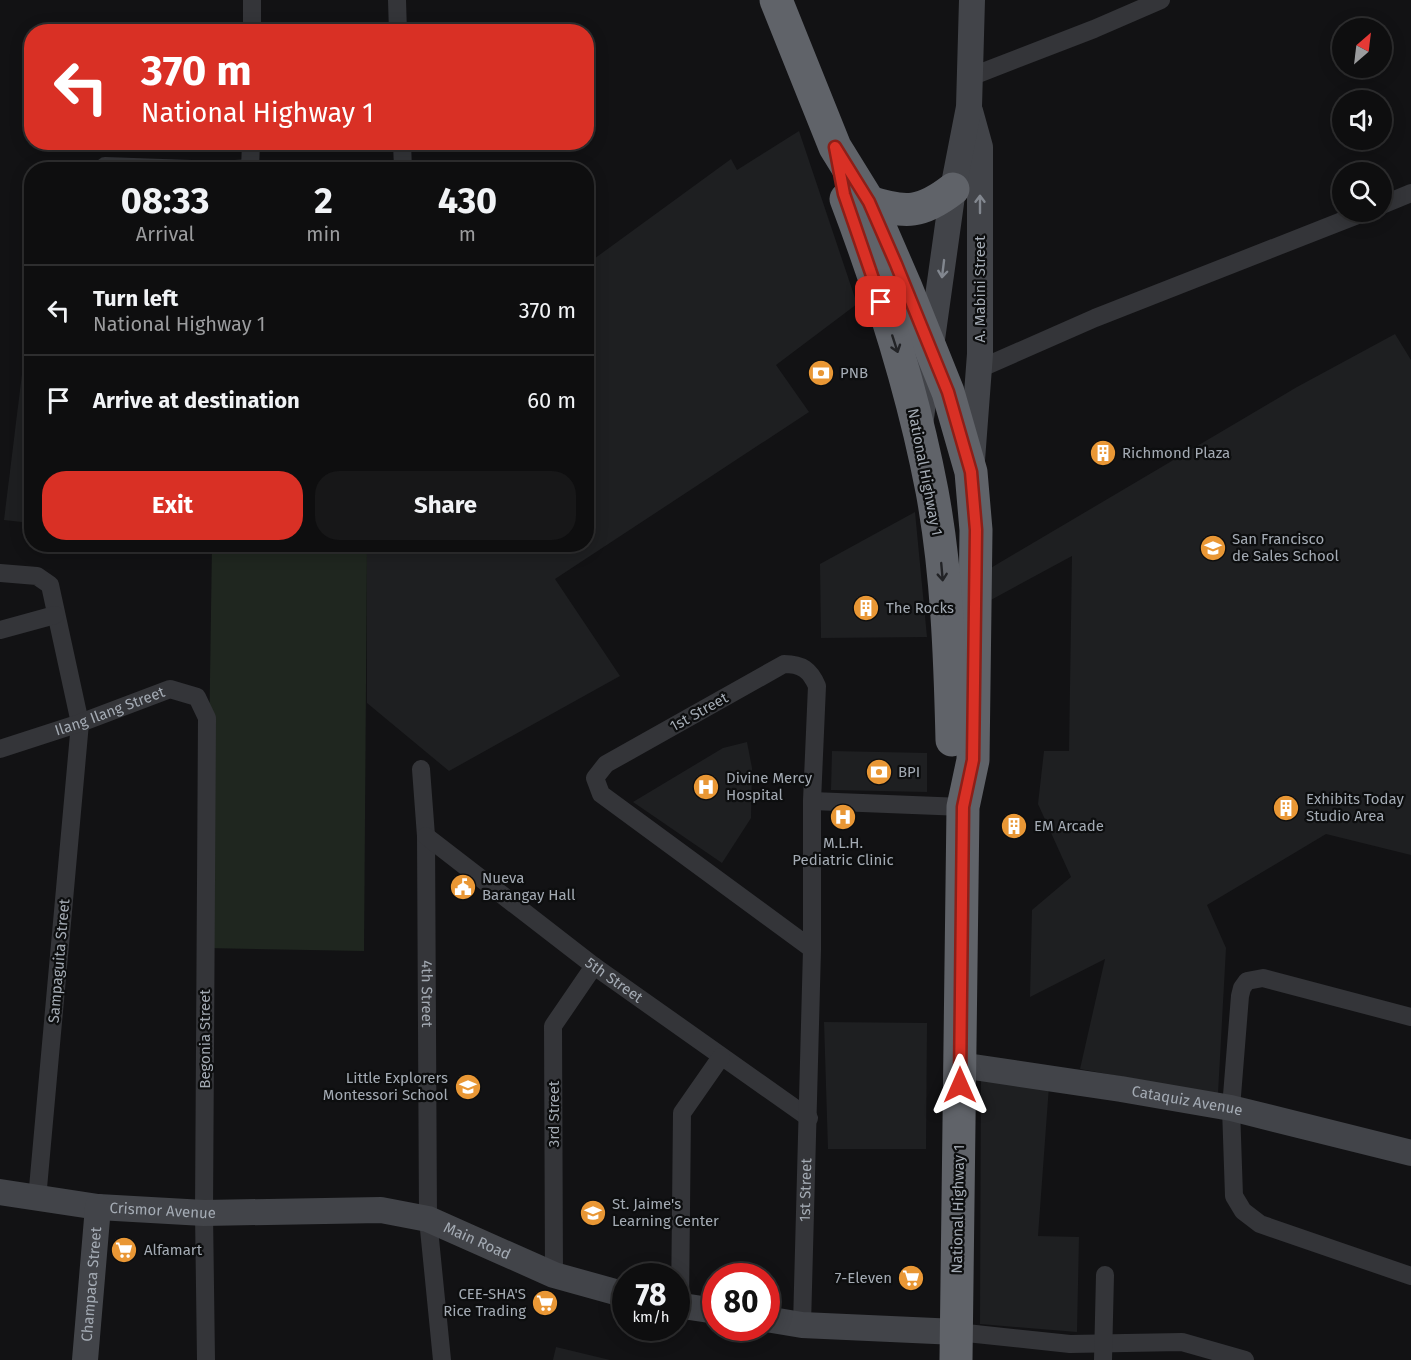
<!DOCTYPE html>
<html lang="en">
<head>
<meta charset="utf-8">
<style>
  :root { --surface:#0e0e0f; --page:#171718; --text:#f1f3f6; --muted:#9b9c9e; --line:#2e2e2f; --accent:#d93025 }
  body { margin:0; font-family:"Fira Sans",sans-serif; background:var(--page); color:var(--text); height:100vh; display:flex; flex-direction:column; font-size:22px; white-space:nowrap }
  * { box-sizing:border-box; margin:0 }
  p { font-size:20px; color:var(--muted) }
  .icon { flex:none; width:33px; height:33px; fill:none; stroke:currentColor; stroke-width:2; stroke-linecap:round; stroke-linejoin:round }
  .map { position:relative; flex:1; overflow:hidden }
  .drawer { position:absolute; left:24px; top:162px; width:570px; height:390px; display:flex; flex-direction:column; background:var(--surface); border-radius:24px; box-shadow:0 3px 15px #0003,0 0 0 2px var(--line) }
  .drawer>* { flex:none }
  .top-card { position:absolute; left:24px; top:24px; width:570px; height:126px; border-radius:24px; box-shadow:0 3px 15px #0003,0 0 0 2px var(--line); background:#d93025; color:#fff; overflow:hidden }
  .needle { width:39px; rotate:28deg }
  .tools { position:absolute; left:1332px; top:18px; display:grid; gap:12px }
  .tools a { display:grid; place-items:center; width:60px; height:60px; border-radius:50%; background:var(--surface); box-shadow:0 3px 15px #0003,0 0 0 2px var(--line); font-size:30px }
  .speed { position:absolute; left:612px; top:1263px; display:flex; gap:12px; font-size:30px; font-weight:700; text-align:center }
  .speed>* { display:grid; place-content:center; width:78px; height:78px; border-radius:50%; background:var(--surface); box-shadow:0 3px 15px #0003,0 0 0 2px var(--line); line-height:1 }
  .speed small { font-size:15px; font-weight:400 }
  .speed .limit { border:9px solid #d22; background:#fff; color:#111 }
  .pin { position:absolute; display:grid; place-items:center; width:51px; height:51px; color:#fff; margin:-26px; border-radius:12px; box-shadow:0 3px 9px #0006 }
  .me { position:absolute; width:66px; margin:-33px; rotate:0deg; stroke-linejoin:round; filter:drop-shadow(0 0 4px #0008) }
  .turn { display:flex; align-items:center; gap:21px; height:126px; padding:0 18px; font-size:27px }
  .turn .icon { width:78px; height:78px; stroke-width:2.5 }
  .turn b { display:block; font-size:42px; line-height:51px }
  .eta { display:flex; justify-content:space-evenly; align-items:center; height:102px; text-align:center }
  .eta b { font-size:36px; font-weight:700; line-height:42px }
  .primary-button { display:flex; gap:12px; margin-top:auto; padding:12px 18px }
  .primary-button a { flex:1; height:69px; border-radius:24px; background:var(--accent); color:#fff; font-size:24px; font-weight:700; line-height:69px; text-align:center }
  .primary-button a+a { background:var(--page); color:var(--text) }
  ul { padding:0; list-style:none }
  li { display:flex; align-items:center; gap:18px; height:90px; padding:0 18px; border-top:2px solid var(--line) }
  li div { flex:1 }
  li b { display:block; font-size:22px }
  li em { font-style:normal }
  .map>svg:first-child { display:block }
  .built { fill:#1e1f21 }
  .green { fill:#1f261f }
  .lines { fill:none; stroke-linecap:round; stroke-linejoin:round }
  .street { stroke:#343539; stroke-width:18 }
  .secondary { stroke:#424449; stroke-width:26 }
  .highway { stroke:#606369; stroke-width:33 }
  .oneway { stroke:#82878f }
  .oneway2 { stroke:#222326 }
  .route-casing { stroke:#8d1f18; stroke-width:15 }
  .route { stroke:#d93025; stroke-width:10 }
  .labels { text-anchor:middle; stroke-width:4.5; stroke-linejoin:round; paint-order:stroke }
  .street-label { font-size:15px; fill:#a4abb4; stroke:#0d0e0f }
  .poi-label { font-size:15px; fill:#a4abb4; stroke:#0d0e0f; text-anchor:start }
</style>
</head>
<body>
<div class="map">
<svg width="1411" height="1360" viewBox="0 0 1411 1360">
  <rect width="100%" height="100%" fill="#121214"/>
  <g class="built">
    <path d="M 799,131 L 857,304 L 776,365 L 809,412 L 555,579 L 620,676 L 449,771 L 367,703 L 367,545 L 586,544 L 587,264 L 731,159 L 737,170 Z"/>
    <path d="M 31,301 L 31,523 L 4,520 Z"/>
    <path d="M 1395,334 L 1411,360 L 1411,855 L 1326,834 L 1207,905 L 1226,948 L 1218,1094 L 1080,1069 L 1105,959 L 1030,997 L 1032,910 L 1071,877 L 1038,804 L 1044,751 L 1069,751 L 1072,556 L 989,601 L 989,569 L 1297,387 Z"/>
    <path d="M 915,512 L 927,637 L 821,638 L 820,564 Z"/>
    <path d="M 747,742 L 752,768 L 751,818 L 722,863 L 633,802 L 723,748 Z"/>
    <path d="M 832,751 L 927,753 L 927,792 L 831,790 Z"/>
    <path d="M 824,1022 L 927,1023 L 926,1149 L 828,1149 Z"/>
    <path d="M 981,1077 L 1049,1086 L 1038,1236 L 1079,1237 L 1077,1332 L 980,1324 Z"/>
    <path d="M 556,1347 L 610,1360 L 553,1360 Z"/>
  </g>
  <path class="green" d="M 212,545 L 367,545 L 364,951 L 206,948 Z"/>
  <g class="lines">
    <g class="street">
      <path d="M 397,0 L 398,32"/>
      <path d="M 252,32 L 252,0"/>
      <path d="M 970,77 L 1094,29 L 1161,0"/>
      <path d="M 402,142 L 403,170"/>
      <path d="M 105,166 L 220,170"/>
      <path d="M 221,170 L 250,168"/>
      <path d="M 250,170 L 251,142"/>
      <path d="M 1382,205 L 1411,193"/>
      <path d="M 979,369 L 1095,318 L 1365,212"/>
      <path d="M 0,573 L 37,576 L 50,585 L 80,723 L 37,1199"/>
      <path d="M 0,630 L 55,615"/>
      <path id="s1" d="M 0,749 L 80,723 L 170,689 L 197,697 L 207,718 L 204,1213 L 206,1360"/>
      <path id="s2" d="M 421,769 L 426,836 L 428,1219 L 442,1360"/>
      <path d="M 812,801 L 963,807"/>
      <path id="s3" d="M 426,836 L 594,966 L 809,1118"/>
      <path d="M 1411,1017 L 1263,978 L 1247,981 L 1242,988 L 1240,996 L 1231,1108 L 1234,1196 L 1243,1211 L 1260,1224 L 1411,1276"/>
      <path d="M 554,1275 L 553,1026 L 594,966"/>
      <path d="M 680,1306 L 682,1113 L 721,1057"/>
      <path id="s4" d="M 802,1325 L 812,949 L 812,801 L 817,686 C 810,670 802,664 784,664 L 606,764 L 595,778 L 601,794 L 812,949"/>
      <path d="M 957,1332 L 1070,1344 L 1182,1342 L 1245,1360"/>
      <path d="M 1103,1360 L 1105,1275"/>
    </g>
    <g class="secondary">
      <path d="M 970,111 L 980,147 L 980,354 L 972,460"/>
      <path d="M 920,425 L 953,189 L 969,107 L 972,0"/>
      <path id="s5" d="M 960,1065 L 1121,1089 L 1231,1108 L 1411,1153"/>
      <path id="s6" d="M 0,1192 L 98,1207 L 204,1213 L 381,1210 L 428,1219 L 554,1275 L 626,1295"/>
      <path d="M 676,1305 L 716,1311"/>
      <path d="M 766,1319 L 802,1325 L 957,1332"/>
      <path id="s7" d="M 85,1360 L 98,1207"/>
    </g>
    <g class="highway">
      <path d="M 776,0 L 835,147 L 869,202 L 905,285 L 948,392 L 971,472 L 976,530 L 973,760 L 963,807 L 956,1360"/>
      <path d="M 846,199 C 882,294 913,392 932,491 C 947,572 950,657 952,740"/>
      <path d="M 869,202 C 906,214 922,213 953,189"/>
    </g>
  </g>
  <defs><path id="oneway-shaft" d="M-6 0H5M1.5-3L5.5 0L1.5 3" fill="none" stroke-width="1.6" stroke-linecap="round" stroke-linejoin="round" transform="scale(1.5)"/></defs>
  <g class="oneway">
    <use href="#oneway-shaft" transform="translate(980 204) rotate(-90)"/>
    <use href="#oneway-shaft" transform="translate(943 269) rotate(97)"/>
  </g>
  <g class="oneway2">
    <use href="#oneway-shaft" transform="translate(895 344) rotate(72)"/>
    <use href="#oneway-shaft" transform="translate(942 572) rotate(85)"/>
  </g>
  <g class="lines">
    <g class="route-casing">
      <path id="route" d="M 881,302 L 844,194 L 835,147 L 869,202 L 896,264 L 948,392 L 971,472 L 976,530 L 973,760 L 963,807 L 960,1085"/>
    </g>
    <use href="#route" class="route"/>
  </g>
  <defs>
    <g id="bank-disc" transform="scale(1.35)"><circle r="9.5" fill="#e99735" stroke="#0d0e0f"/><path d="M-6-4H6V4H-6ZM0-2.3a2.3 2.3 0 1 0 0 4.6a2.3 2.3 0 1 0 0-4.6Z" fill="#fff"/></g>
    <g id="building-disc" transform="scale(1.35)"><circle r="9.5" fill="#e99735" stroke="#0d0e0f"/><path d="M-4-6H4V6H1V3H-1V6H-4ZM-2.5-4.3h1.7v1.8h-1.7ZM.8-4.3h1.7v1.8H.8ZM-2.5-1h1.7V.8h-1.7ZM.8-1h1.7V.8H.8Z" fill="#fff"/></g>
    <g id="school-disc" transform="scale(1.35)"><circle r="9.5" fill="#e99735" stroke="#0d0e0f"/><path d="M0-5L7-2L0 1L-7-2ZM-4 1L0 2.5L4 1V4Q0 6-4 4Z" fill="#fff"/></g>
    <g id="hospital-disc" transform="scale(1.35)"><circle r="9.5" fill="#e99735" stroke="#0d0e0f"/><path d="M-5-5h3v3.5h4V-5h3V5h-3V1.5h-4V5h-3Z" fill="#fff"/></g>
    <g id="civic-disc" transform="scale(1.35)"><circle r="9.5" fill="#e99735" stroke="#0d0e0f"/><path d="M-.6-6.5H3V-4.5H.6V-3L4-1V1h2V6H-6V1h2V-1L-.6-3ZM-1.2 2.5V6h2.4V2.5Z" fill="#fff"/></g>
    <g id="supermarket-disc" transform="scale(1.35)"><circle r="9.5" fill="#e99735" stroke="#0d0e0f"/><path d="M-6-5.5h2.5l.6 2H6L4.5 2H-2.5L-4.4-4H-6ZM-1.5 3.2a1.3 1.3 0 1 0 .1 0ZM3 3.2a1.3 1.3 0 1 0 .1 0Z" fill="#fff"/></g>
  </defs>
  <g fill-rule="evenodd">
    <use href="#bank-disc" x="821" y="373"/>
    <use href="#building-disc" x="1103" y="453"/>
    <use href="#school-disc" x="1213" y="548"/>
    <use href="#building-disc" x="866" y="608"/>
    <use href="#bank-disc" x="879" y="772"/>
    <use href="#hospital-disc" x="706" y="787"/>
    <use href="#building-disc" x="1286" y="808"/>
    <use href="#hospital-disc" x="843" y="817"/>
    <use href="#building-disc" x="1014" y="826"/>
    <use href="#civic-disc" x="463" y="887"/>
    <use href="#school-disc" x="468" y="1087"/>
    <use href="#school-disc" x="593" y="1213"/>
    <use href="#supermarket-disc" x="124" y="1250"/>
    <use href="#supermarket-disc" x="911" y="1278"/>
    <use href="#supermarket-disc" x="545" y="1303"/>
  </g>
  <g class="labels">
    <g class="street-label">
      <text transform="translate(980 289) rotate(-90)" y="5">A. Mabini Street</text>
      <text transform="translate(925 472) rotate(79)" y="5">National Highway 1</text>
      <text dy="5" stroke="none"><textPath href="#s1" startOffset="116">Ilang Ilang Street</textPath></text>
      <text transform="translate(699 712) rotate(-29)" y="5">1st Street</text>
      <text transform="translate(59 961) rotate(-85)" y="5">Sampaguita Street</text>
      <text dy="5" stroke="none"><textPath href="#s3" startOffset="237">5th Street</textPath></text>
      <text dy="5" stroke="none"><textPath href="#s2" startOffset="225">4th Street</textPath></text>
      <text transform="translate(205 1039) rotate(-90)" y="5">Begonia Street</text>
      <text dy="5" stroke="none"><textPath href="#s5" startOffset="230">Cataquiz Avenue</textPath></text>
      <text transform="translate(554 1114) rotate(-90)" y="5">3rd Street</text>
      <text dy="5" stroke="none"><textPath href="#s4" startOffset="135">1st Street</textPath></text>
      <text transform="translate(958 1209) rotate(-89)" y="5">National Highway 1</text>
      <text dy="5" stroke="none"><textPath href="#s6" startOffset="164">Crismor Avenue</textPath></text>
      <text dy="5" stroke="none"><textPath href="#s6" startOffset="484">Main Road</textPath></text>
      <text dy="5" stroke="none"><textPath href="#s7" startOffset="76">Champaca Street</textPath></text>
    </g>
    <g class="poi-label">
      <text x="840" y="378">PNB</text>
      <text x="1122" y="458">Richmond Plaza</text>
      <text x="1232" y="544">San Francisco<tspan x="1232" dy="17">de Sales School</tspan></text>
      <text x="886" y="613">The Rocks</text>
      <text x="898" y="777">BPI</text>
      <text x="726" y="783">Divine Mercy<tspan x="726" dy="17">Hospital</tspan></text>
      <text x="1306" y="804">Exhibits Today<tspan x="1306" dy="17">Studio Area</tspan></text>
      <text x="1034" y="831">EM Arcade</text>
      <text x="843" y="848" text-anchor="middle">M.L.H.<tspan x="843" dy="17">Pediatric Clinic</tspan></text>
      <text x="482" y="883">Nueva<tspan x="482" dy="17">Barangay Hall</tspan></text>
      <text x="448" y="1083" text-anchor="end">Little Explorers<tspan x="448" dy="17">Montessori School</tspan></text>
      <text x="612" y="1209">St. Jaime's<tspan x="612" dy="17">Learning Center</tspan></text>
      <text x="144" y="1255">Alfamart</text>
      <text x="892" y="1283" text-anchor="end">7-Eleven</text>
      <text x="526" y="1299" text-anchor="end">CEE-SHA'S<tspan x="526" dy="17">Rice Trading</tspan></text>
    </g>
  </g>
</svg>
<div class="tools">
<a><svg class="needle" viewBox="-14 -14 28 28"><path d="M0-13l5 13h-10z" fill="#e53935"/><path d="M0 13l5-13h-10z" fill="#9b9c9e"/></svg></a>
<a><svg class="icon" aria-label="sound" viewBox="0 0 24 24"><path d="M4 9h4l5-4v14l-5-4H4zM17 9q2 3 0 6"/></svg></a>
<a><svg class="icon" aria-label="search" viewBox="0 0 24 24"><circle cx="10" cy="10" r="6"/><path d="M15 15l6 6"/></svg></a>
</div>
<div class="speed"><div>78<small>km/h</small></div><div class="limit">80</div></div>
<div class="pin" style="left:881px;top:302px;background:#d93025"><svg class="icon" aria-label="arrive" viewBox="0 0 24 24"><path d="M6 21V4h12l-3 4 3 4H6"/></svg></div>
<svg class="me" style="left:960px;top:1085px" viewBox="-20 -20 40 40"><path d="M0-17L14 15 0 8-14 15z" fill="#d93025" stroke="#fff" stroke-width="4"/></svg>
<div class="top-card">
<div class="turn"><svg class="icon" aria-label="left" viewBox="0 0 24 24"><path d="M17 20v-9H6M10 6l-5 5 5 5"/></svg><div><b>370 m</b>National Highway 1</div></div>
</div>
<section class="drawer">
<div class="eta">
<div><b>08:33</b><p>Arrival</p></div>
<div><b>2</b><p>min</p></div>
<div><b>430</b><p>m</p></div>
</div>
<ul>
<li><svg class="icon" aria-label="left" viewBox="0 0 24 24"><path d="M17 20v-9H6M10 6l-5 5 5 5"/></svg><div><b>Turn left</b><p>National Highway 1</p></div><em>370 m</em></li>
<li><svg class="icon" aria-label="arrive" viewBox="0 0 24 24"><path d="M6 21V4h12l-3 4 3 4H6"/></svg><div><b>Arrive at destination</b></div><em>60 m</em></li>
</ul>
<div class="primary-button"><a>Exit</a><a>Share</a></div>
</section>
</div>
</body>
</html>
